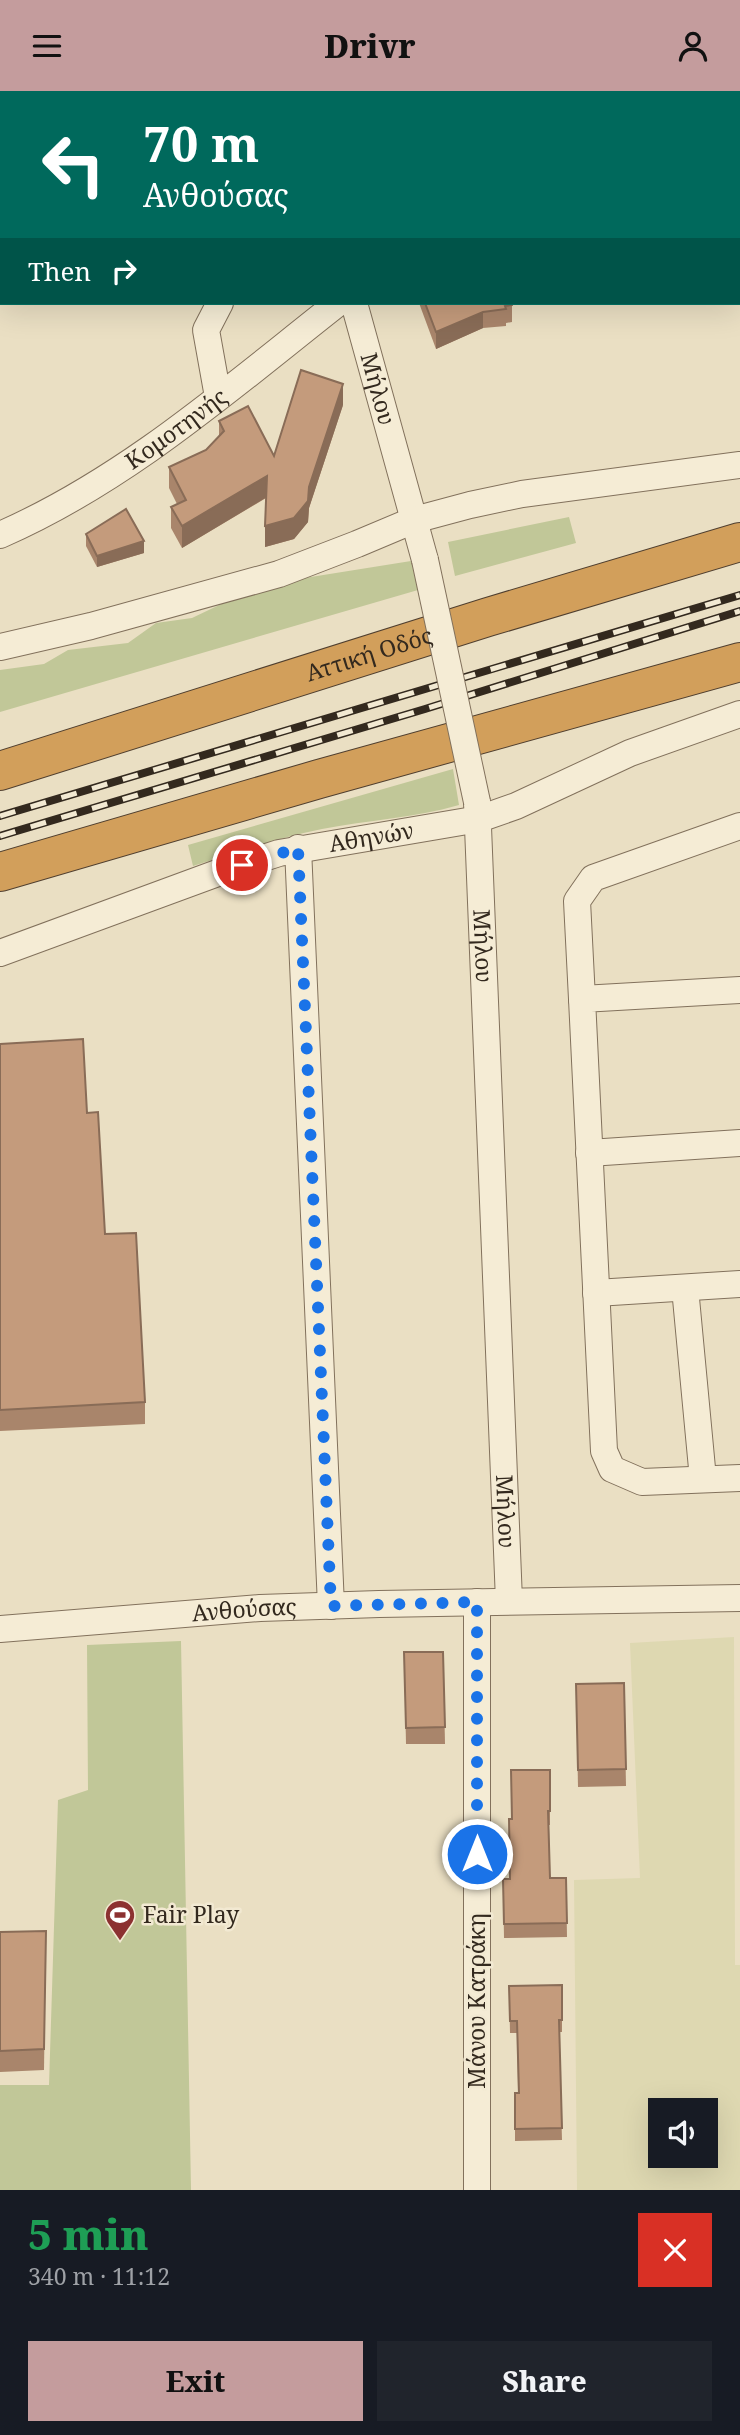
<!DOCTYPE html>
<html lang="en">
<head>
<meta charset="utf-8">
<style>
  :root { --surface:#171b24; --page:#20242c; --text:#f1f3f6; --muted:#9ea1a6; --accent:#c49c9d }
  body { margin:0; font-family:"Noto Serif",serif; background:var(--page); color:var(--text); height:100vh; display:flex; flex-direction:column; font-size:26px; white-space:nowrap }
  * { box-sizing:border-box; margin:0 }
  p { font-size:23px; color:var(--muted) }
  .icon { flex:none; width:38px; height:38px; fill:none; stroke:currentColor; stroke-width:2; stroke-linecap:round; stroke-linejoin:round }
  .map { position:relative; height:2099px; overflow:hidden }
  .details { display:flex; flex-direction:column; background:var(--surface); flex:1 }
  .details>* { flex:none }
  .hud { position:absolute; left:0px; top:0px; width:740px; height:214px; box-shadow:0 7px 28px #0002; background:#00695c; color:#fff; overflow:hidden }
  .controls { position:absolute; left:648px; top:2007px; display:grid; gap:14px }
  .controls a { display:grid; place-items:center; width:70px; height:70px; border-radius:0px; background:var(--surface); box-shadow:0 7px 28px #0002; font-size:35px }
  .pin { position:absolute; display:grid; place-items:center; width:60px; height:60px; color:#fff; margin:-30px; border:4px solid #fff; border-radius:50%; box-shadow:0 2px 7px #0007 }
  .me { position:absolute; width:77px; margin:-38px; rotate:0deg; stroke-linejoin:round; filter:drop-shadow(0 0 5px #0008) }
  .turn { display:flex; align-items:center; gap:24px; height:147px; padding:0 28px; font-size:32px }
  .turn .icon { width:91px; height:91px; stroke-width:2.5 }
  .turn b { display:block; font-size:49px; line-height:60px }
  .then { display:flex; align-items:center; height:66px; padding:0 28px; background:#0003; gap:14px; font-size:26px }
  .round { display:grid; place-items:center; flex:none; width:74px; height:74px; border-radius:0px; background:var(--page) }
  .summary { display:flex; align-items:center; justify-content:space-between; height:119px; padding:0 28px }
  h1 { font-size:42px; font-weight:800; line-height:52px; color:#1e9e55 }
  .action { display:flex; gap:14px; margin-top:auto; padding:14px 28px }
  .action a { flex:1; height:80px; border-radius:0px; background:var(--accent); color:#111; font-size:28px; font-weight:800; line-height:80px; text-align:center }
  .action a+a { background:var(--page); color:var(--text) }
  header { display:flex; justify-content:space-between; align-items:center; height:91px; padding:0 28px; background:var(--accent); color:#111; font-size:32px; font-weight:800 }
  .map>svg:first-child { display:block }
  .farmland { fill:#ded8b1; fill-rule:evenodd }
  .green { fill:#c1c798 }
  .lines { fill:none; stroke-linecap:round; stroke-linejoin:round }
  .minor-casing { stroke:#82715c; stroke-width:28 }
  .highway-casing { stroke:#503f2f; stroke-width:40 }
  .minor { stroke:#f5ecd5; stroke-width:26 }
  .highway { stroke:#d29f5b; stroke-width:38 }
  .rail-casing { stroke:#33291e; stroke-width:8 }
  .rail { stroke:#f2e9d2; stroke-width:5; stroke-dasharray:16; stroke-linecap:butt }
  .minor-bridge-casing { stroke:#82715c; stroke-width:28; stroke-linecap:butt }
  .minor-bridge { stroke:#f5ecd5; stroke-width:26 }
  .wall { fill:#a9856b }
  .shaded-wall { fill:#896c57 }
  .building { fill:#c49b7c; stroke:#896c57; stroke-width:2 }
  .route { stroke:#1a73e8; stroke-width:12; stroke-dasharray:0 21.6 }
  .labels { text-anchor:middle; stroke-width:5; stroke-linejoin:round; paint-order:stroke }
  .street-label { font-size:23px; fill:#33291e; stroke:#f2e9d2 }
  .poi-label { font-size:23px; fill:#33291e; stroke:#f2e9d2; text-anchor:start }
</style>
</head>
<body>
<header><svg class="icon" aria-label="menu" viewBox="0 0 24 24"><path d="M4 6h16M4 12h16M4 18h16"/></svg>Drivr<svg class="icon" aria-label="person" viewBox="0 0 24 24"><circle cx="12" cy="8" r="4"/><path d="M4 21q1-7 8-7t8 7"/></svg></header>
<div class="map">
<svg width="740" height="2099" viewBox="0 0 740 2099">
  <rect width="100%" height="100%" fill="#eadfc3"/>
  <path class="farmland" d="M 734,1546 L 735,1874 L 740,1874 L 740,2099 L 577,2099 L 574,1789 L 640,1787 L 630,1552 ZM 660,2020 L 705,2020 L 705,2065 L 660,2065 Z"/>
  <g class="green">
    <path d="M 569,426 L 576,452 L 455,485 L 448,451 Z"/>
    <path d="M 411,470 L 418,499 L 0,621 L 0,579 L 44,573 L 68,559 L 128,552 L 156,532 L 192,527 L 236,506 L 292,489 Z"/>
    <path d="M 453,678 L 459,714 C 414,727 368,729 322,738 C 278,747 236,761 193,775 L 188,754 Z"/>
    <path d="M 181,1550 L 191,2099 L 0,2099 L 0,1994 L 49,1994 L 58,1709 L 88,1699 L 87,1554 Z"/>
  </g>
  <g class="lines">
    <g class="minor-casing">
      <g id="minor">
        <path d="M 238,0 L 239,2"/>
        <path d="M 396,0 L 397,2"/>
        <path d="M 734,2 L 736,0"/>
        <path id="s1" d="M 354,212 L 425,469"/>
        <path d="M 218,306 L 206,239 L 220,212"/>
        <path id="s2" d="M 0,444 C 126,389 231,296 338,212"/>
        <path d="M 0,556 L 91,535 L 279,483 L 357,453 L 414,429 L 470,414 L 522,403 L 740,374"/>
        <path id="s3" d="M 477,711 L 509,1510"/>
        <path d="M 298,757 L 331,1515"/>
        <path id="s4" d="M 0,862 L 223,780 L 279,762 L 479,728 L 516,715 L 630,662 L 740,623"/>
        <path d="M 740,899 L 582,908 L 604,1360 L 612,1378 L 642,1391 L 740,1387"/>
        <path d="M 582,908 L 577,810 L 593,787 L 740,735"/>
        <path d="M 589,1062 L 740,1052"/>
        <path d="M 685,1197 L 703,1388"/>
        <path d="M 596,1202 L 740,1193"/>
        <path d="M 477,1511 L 477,2099"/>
        <path id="s5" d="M 0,1538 L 260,1517 L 379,1513 L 740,1507"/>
      </g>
    </g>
    <g class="highway-casing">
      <g id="highway">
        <path id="s6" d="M 0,680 L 488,526 L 740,451"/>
        <path d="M 0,781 L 319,688 L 740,571"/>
      </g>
    </g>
    <use href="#minor" class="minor"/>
    <use href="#highway" class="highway"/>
    <g class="rail-casing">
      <g id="rail">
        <path d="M 0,725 L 740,504"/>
        <path d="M 0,745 L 425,618 L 740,520"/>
      </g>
    </g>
    <use href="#rail" class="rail"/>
    <g class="minor-bridge-casing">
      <path id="minor-bridge" d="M 425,469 L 477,711"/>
    </g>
    <use href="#minor-bridge" class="minor-bridge"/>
  </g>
  <g class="wall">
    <path d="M 419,212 L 512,212 L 512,231 L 506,232 L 506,235 L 483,237 L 436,258 Z"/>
    <path d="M 343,314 L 309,417 L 308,431 L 294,448 L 265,456 L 266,407 L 182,457 L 171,437 L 171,416 L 177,413 L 169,397 L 169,376 L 206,359 L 219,345 L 219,330 L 274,365 Z"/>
    <path d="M 86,443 L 144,462 L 97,476 L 86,455 Z"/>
    <path d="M 0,953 L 87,1022 L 105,1143 L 145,1311 L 145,1333 L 0,1340 Z"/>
    <path d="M 404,1561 L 443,1561 L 445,1653 L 406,1653 Z"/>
    <path d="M 624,1592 L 626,1695 L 578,1696 L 576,1593 Z"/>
    <path d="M 550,1679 L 550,1734 L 549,1734 L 550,1787 L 566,1787 L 567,1846 L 504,1847 L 503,1788 L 509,1788 L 512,1728 Z"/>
    <path d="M 46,1840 L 44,1979 L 0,1981 L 0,1841 Z"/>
    <path d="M 562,1894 L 562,1941 L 559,1941 L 562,2049 L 515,2050 L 515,2002 L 518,2002 L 517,1942 L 510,1942 L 509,1895 Z"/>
  </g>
  <g class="shaded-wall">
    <path d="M 483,221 L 483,237 L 436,258 L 436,241 Z"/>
    <path d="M 343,293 L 343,314 L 309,417 L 308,431 L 294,448 L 265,456 L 265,435 L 309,396 Z"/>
    <path d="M 267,385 L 267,406 L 182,457 L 182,435 Z"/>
    <path d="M 144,450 L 144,462 L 97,476 L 97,465 Z"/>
  </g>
  <g class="building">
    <rect x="125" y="0" width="107" height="2"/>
    <rect x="275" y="0" width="107" height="2"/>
    <rect x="489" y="0" width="55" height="2"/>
    <path d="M 425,212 L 512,212 L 512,214 L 505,215 L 506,218 L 483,221 L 436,241 Z"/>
    <path d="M 301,279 L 343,293 L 309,396 L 308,410 L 294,427 L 265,435 L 267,385 L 182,435 L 171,416 L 186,409 L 169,376 L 206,359 L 224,340 L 219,330 L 248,315 L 274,365 Z"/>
    <path d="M 126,418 L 144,450 L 97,465 L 86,443 Z"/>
    <path d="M 83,948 L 87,1022 L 98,1021 L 105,1143 L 136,1142 L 145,1311 L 0,1319 L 0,953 Z"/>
    <path d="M 404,1561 L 443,1561 L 445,1636 L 406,1637 Z"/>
    <path d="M 624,1592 L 626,1678 L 578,1679 L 576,1593 Z"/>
    <path d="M 511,1679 L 550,1679 L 550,1720 L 548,1720 L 550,1787 L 566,1787 L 567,1832 L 504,1833 L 503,1788 L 510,1788 L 509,1728 L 512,1728 Z"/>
    <path d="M 46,1840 L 44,1958 L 0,1960 L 0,1841 Z"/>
    <path d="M 562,1894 L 562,1929 L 559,1929 L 562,2037 L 515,2038 L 515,2002 L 519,2002 L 517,1930 L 510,1930 L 509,1895 Z"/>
  </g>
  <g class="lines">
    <path class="route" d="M 242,774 L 298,757 L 331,1515 L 477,1511 L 477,1763"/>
  </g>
  <defs>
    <g id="stadium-pin" transform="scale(1.575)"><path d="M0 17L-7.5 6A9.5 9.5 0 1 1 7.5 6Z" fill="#8c3131" stroke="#f2e9d2"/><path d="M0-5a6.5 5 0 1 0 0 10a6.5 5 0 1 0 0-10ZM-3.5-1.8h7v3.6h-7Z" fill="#fff"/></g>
  </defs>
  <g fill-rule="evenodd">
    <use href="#stadium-pin" x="120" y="1824"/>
  </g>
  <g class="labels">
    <g class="street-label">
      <text dy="8" stroke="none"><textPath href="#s1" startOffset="89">Μήλου</textPath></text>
      <text dy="8" stroke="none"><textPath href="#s2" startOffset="206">Κομοτηνής</textPath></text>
      <text dy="8" stroke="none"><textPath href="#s6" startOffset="387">Αττική Οδός</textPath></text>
      <text dy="8" stroke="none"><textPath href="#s4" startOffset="390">Αθηνών</textPath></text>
      <text dy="8" stroke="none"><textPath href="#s3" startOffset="144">Μήλου</textPath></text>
      <text dy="8" stroke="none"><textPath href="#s3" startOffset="710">Μήλου</textPath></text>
      <text dy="8" stroke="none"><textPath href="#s5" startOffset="245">Ανθούσας</textPath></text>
      <text transform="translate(477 1910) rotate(-90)" y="8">Μάνου Κατράκη</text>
    </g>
    <g class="poi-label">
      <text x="143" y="1832">Fair Play</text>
    </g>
  </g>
</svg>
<div class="controls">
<a><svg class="icon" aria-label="sound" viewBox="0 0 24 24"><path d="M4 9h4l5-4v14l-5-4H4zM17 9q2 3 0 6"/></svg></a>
</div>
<div class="pin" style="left:242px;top:774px;background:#d93025"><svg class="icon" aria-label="arrive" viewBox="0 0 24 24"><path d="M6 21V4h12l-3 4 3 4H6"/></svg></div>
<svg class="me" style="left:477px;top:1763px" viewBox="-20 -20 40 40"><circle r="17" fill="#1a73e8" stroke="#fff" stroke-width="3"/><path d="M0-11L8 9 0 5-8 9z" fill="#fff"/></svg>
<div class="hud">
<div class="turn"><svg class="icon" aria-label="left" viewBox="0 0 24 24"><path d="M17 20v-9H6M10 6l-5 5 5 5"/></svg><div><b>70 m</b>Ανθούσας</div></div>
<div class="then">Then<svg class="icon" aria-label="right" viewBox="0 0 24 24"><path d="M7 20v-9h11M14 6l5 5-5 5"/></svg></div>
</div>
</div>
<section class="details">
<div class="summary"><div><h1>5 min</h1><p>340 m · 11:12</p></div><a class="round" style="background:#d93025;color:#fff"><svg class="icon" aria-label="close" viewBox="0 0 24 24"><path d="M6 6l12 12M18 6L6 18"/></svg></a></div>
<div class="action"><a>Exit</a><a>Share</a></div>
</section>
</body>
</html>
